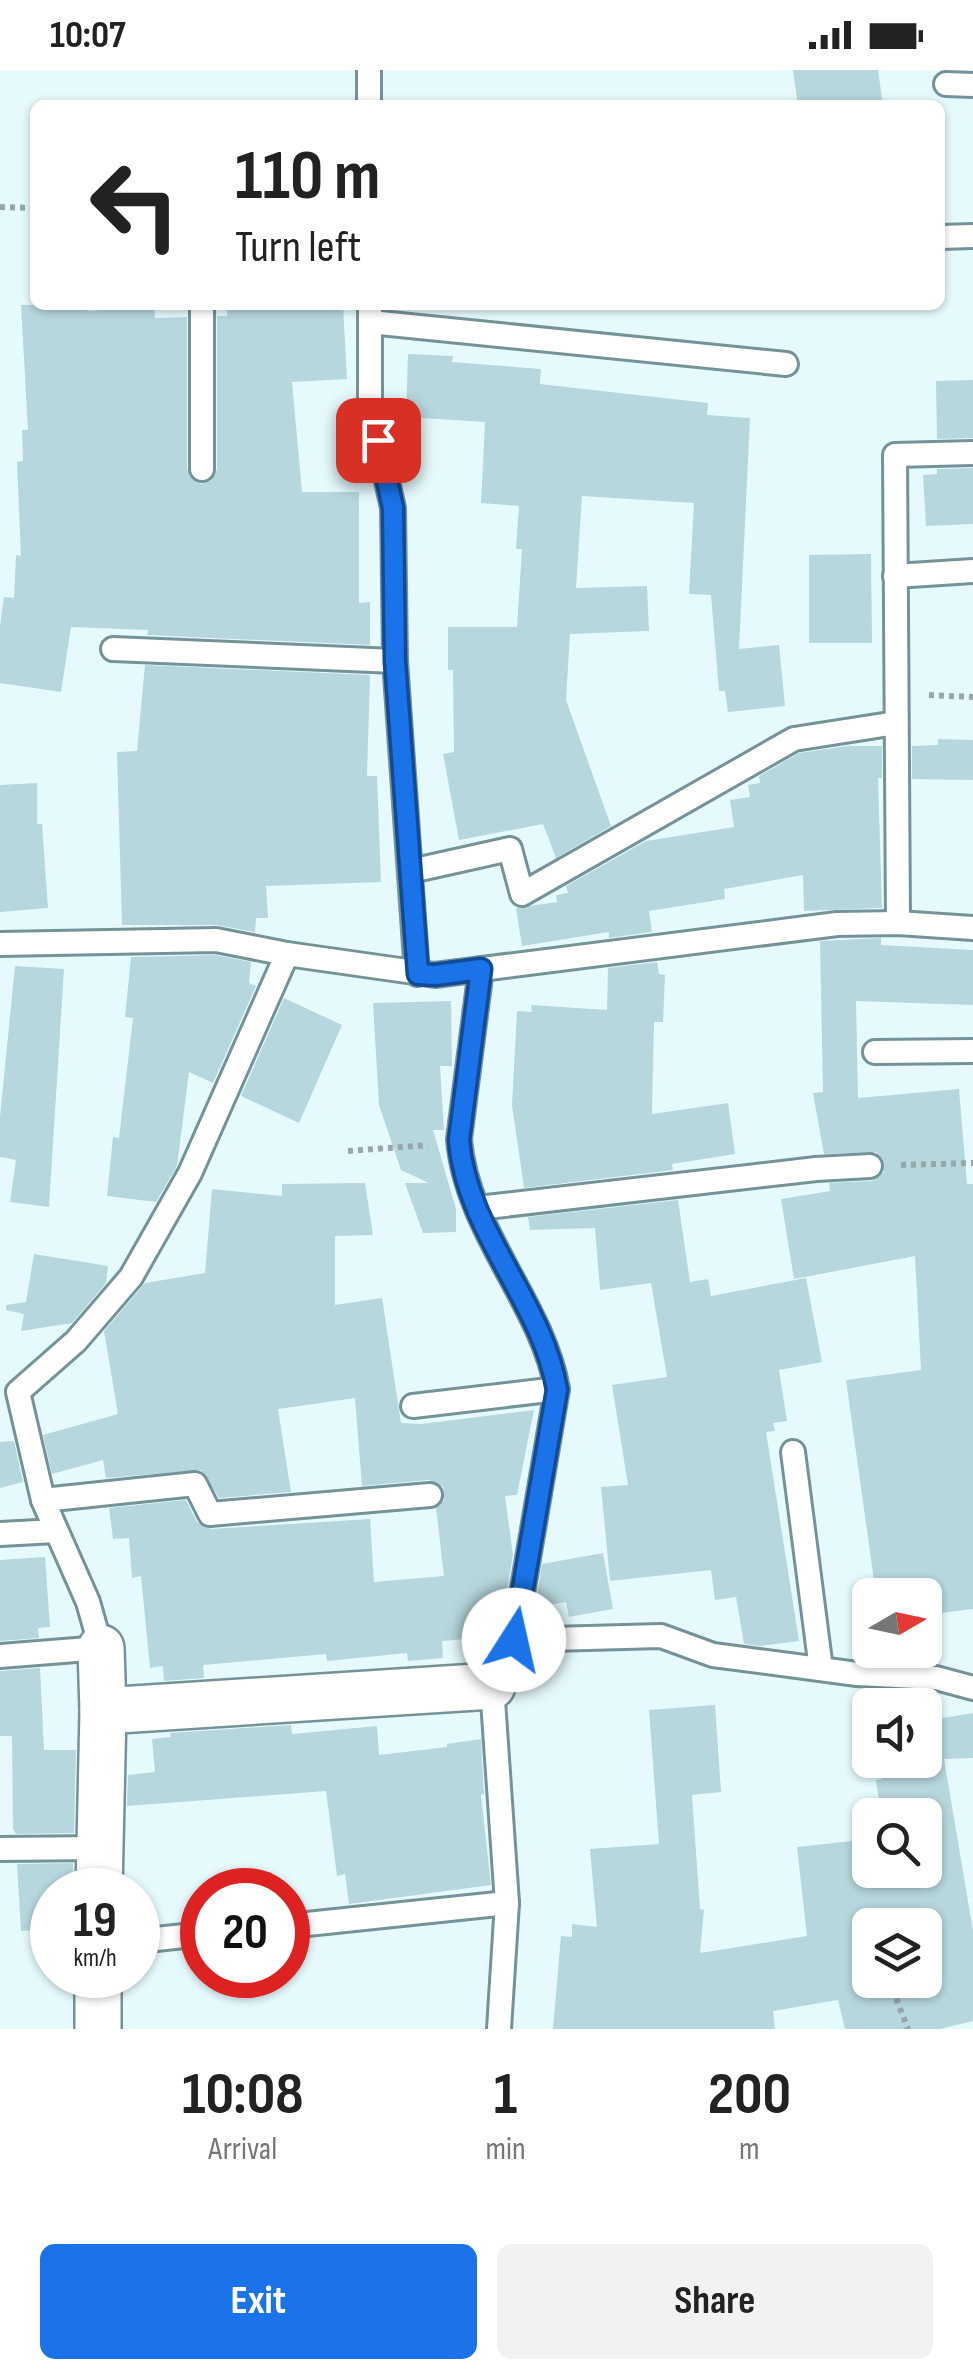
<!DOCTYPE html>
<html lang="en">
<head>
<meta charset="utf-8">
<style>
  :root { --surface:#fff; --page:#f2f2f2; --text:#222; --muted:#767676; --accent:#1a73e8 }
  body { margin:0; font-family:"Sofia Sans Condensed",sans-serif; background:var(--page); color:var(--text); height:100vh; display:flex; flex-direction:column; font-size:38px; white-space:nowrap }
  * { box-sizing:border-box; margin:0 }
  p { font-size:32px; color:var(--muted) }
  .icon { flex:none; width:55px; height:55px; fill:none; stroke:currentColor; stroke-width:2; stroke-linecap:round; stroke-linejoin:round }
  .map { position:relative; height:1959px; overflow:hidden }
  .panel { display:flex; flex-direction:column; background:var(--surface); flex:1 }
  .panel>* { flex:none }
  .top-card { position:absolute; left:30px; top:30px; width:915px; height:210px; border-radius:15px; box-shadow:0 2px 8px #0004; background:#fff; color:var(--text); overflow:hidden }
  .needle { width:65px; rotate:81deg }
  .tools { position:absolute; left:852px; top:1508px; display:grid; gap:20px }
  .tools a { display:grid; place-items:center; width:90px; height:90px; border-radius:15px; background:var(--surface); box-shadow:0 2px 8px #0004; font-size:50px }
  .speed { position:absolute; left:30px; top:1798px; display:flex; gap:20px; font-size:50px; font-weight:700; text-align:center }
  .speed>* { display:grid; place-content:center; width:130px; height:130px; border-radius:50%; background:var(--surface); box-shadow:0 2px 8px #0004; line-height:1 }
  .speed small { font-size:25px; font-weight:400 }
  .speed .limit { border:15px solid #d22; background:#fff; color:#111 }
  .pin { position:absolute; display:grid; place-items:center; width:85px; height:85px; color:#fff; margin:-42px; border-radius:20px; box-shadow:0 5px 15px #0006 }
  .me { position:absolute; width:110px; margin:-55px; rotate:10deg; stroke-linejoin:round; filter:drop-shadow(0 0 8px #0008) }
  .turn { display:flex; align-items:center; gap:35px; height:210px; padding:0 40px; font-size:45px }
  .turn .icon { width:130px; height:130px; stroke-width:2.5 }
  .turn b { display:block; font-size:70px; line-height:85px }
  .eta { display:flex; justify-content:space-evenly; align-items:center; height:170px; text-align:center }
  .eta b { font-size:60px; font-weight:700; line-height:70px }
  .button { display:flex; gap:20px; margin-top:auto; padding:20px 40px }
  .button a { flex:1; height:115px; border-radius:15px; background:var(--accent); color:#fff; font-size:40px; font-weight:700; line-height:115px; text-align:center }
  .button a+a { background:var(--page); color:var(--text) }
  .status { display:flex; justify-content:space-between; align-items:center; height:70px; padding:0 50px; background:var(--surface); direction:ltr }
  .status svg { height:28px; fill:currentColor }
  .map>svg:first-child { display:block }
  .building { fill:#b6d7dd; fill-rule:evenodd }
  .lines { fill:none; stroke-linecap:round; stroke-linejoin:round }
  .service-casing { stroke:#749399; stroke-width:28 }
  .minor-casing { stroke:#749399; stroke-width:50 }
  .path { stroke:#96a7aa; stroke-width:6; stroke-dasharray:5 5; stroke-linecap:butt }
  .service { stroke:#fff; stroke-width:22 }
  .minor { stroke:#fff; stroke-width:45 }
  .route-casing { stroke:#114b97; stroke-width:25 }
  .route { stroke:#1a73e8; stroke-width:18 }
</style>
</head>
<body>
<div class="status"><b>10:07</b><svg viewBox="0 0 49 12"><path d="M0 12V9h3v3zM5 12V6h3v6zM10 12V3h3v9zM15 12V0h3v12zM26 1h20v11H26zM47 4h2v5h-2z"/></svg></div>
<div class="map">
<svg width="973" height="1959" viewBox="0 0 973 1959">
  <rect width="100%" height="100%" fill="#e6fafe"/>
  <g class="building">
    <path d="M 793,0 L 878,0 L 883,35 L 798,35 Z"/>
    <path d="M 21,235 L 87,235 L 88,241 L 154,237 L 155,248 L 187,247 L 187,399 L 190,407 L 201,414 L 210,411 L 217,399 L 217,246 L 227,246 L 227,235 L 343,235 L 347,309 L 292,312 L 302,422 L 359,422 L 359,533 L 370,532 L 370,575 L 147,565 L 148,560 L 71,557 L 61,622 L 0,613 L 0,555 L 4,527 L 14,528 L 16,485 L 21,486 L 17,392 L 23,391 L 22,360 L 28,360 Z"/>
    <path d="M 408,284 L 453,286 L 452,292 L 541,299 L 540,314 L 708,333 L 707,345 L 750,348 L 739,579 L 779,575 L 785,636 L 728,642 L 725,621 L 719,621 L 711,525 L 689,524 L 694,433 L 582,426 L 576,518 L 647,516 L 649,561 L 570,564 L 566,630 L 611,756 L 556,788 L 543,754 L 459,770 L 443,684 L 454,682 L 453,600 L 448,600 L 448,557 L 517,557 L 522,479 L 516,479 L 519,436 L 481,433 L 485,352 L 406,347 Z"/>
    <path d="M 973,310 L 973,368 L 937,369 L 936,311 Z"/>
    <path d="M 973,398 L 973,454 L 926,456 L 923,405 L 937,404 L 937,399 Z"/>
    <path d="M 871,484 L 872,573 L 809,573 L 809,485 Z"/>
    <path d="M 145,595 L 370,605 L 367,706 L 377,706 L 381,812 L 266,816 L 268,848 L 256,848 L 255,862 L 216,855 L 122,855 L 117,682 L 137,681 Z"/>
    <path d="M 938,669 L 973,670 L 973,710 L 912,709 L 912,676 L 938,675 Z"/>
    <path d="M 848,676 L 882,676 L 882,708 L 878,708 L 882,838 L 804,841 L 803,805 L 724,819 L 725,829 L 649,841 L 652,862 L 609,868 L 609,862 L 522,876 L 516,838 L 557,832 L 556,825 L 568,823 L 566,816 L 646,771 L 734,757 L 730,730 L 750,727 L 748,715 L 760,713 L 759,706 L 799,683 Z"/>
    <path d="M 37,713 L 37,754 L 42,754 L 48,838 L 0,842 L 0,715 Z"/>
    <path d="M 881,868 L 881,875 L 973,880 L 973,935 L 856,931 L 858,1028 L 959,1019 L 967,1114 L 973,1114 L 973,1539 L 925,1545 L 925,1525 L 876,1525 L 846,1310 L 921,1300 L 915,1186 L 794,1209 L 781,1129 L 830,1121 L 829,1113 L 872,1111 L 884,1102 L 883,1089 L 876,1082 L 824,1084 L 813,1023 L 823,1022 L 820,871 Z"/>
    <path d="M 215,885 L 251,892 L 249,913 L 256,916 L 213,1013 L 189,1002 L 177,1096 L 156,1132 L 107,1126 L 113,1067 L 119,1068 L 133,948 L 125,947 L 131,887 Z"/>
    <path d="M 657,892 L 659,904 L 665,905 L 663,952 L 654,952 L 652,1044 L 728,1033 L 735,1084 L 672,1094 L 673,1100 L 524,1118 L 512,1035 L 517,941 L 532,942 L 531,935 L 607,940 L 608,898 Z"/>
    <path d="M 15,896 L 64,899 L 49,1137 L 10,1132 L 16,1090 L 0,1087 L 0,1047 Z"/>
    <path d="M 284,928 L 342,955 L 299,1053 L 241,1026 Z"/>
    <path d="M 451,931 L 452,996 L 440,996 L 444,1060 L 433,1060 L 456,1139 L 456,1162 L 423,1163 L 405,1113 L 429,1113 L 401,1100 L 379,1035 L 373,933 Z"/>
    <path d="M 365,1113 L 373,1165 L 335,1166 L 335,1235 L 382,1228 L 401,1353 L 421,1354 L 534,1340 L 517,1425 L 505,1426 L 513,1485 L 502,1549 L 494,1549 L 495,1564 L 491,1567 L 442,1571 L 443,1588 L 408,1591 L 407,1583 L 327,1591 L 326,1584 L 203,1595 L 204,1608 L 164,1611 L 163,1596 L 150,1598 L 141,1506 L 132,1508 L 129,1468 L 113,1469 L 109,1438 L 186,1430 L 197,1452 L 211,1459 L 370,1449 L 374,1512 L 444,1506 L 436,1438 L 444,1430 L 443,1417 L 429,1410 L 362,1416 L 355,1328 L 278,1339 L 291,1422 L 219,1428 L 201,1400 L 106,1408 L 103,1390 L 52,1404 L 43,1365 L 118,1344 L 104,1261 L 145,1213 L 205,1203 L 212,1119 L 282,1126 L 282,1114 Z"/>
    <path d="M 678,1130 L 690,1212 L 708,1209 L 711,1226 L 806,1208 L 822,1292 L 779,1300 L 787,1351 L 773,1353 L 775,1361 L 766,1362 L 799,1571 L 761,1576 L 744,1574 L 736,1527 L 715,1530 L 711,1500 L 610,1511 L 601,1417 L 628,1415 L 612,1315 L 667,1307 L 651,1213 L 600,1220 L 595,1158 L 530,1160 L 528,1147 Z"/>
    <path d="M 34,1184 L 108,1196 L 106,1213 L 72,1253 L 21,1261 L 24,1244 L 6,1240 L 6,1235 L 26,1232 Z"/>
    <path d="M 14,1371 L 23,1412 L 0,1418 L 0,1372 Z"/>
    <path d="M 603,1483 L 613,1539 L 569,1547 L 566,1532 L 535,1537 L 542,1494 Z"/>
    <path d="M 45,1487 L 50,1557 L 38,1558 L 39,1568 L 0,1571 L 0,1490 Z"/>
    <path d="M 40,1598 L 44,1680 L 76,1680 L 74,1763 L 16,1764 L 13,1759 L 12,1666 L 0,1666 L 0,1601 Z"/>
    <path d="M 715,1635 L 721,1722 L 692,1725 L 700,1839 L 704,1840 L 700,1883 L 807,1866 L 797,1777 L 870,1769 L 870,1800 L 925,1800 L 925,1745 L 881,1745 L 876,1710 L 882,1709 L 880,1690 L 925,1690 L 925,1651 L 973,1643 L 973,1688 L 944,1689 L 973,1861 L 973,1951 L 940,1959 L 845,1959 L 838,1930 L 773,1941 L 775,1959 L 553,1959 L 561,1866 L 572,1867 L 572,1854 L 597,1857 L 590,1779 L 659,1774 L 649,1640 ZM 870,1855 L 925,1855 L 925,1910 L 870,1910 Z"/>
    <path d="M 291,1655 L 292,1664 L 377,1656 L 379,1685 L 447,1677 L 447,1674 L 481,1669 L 484,1724 L 481,1725 L 491,1815 L 349,1834 L 345,1804 L 337,1806 L 326,1721 L 127,1736 L 128,1705 L 155,1702 L 152,1669 L 171,1667 L 170,1663 Z"/>
    <path d="M 73,1793 L 73,1820 L 52,1820 L 52,1859 L 21,1861 L 17,1794 Z"/>
  </g>
  <g class="lines">
    <g class="service-casing">
      <g id="service">
        <path d="M 369,0 L 369,35"/>
        <path d="M 946,14 L 973,15"/>
        <path d="M 940,167 L 973,166"/>
        <path d="M 202,235 L 202,399"/>
        <path d="M 370,235 L 370,335 L 393,438 L 395,591 L 417,904"/>
        <path d="M 370,252 L 786,294"/>
        <path d="M 895,506 L 973,501"/>
        <path d="M 113,579 L 395,591"/>
        <path d="M 411,801 L 510,779 L 522,824 L 794,669 L 896,653"/>
        <path d="M 898,853 L 895,385 L 973,383"/>
        <path d="M 0,874 L 216,870 L 287,884 L 435,905 L 837,854 L 898,853 L 973,858"/>
        <path d="M 481,899 L 459,1069 C 466,1160 543,1235 557,1319 L 514,1570"/>
        <path d="M 875,982 L 973,981"/>
        <path d="M 478,1138 L 816,1099 L 870,1096"/>
        <path d="M 413,1336 L 557,1319"/>
        <path d="M 793,1382 L 821,1599"/>
        <path d="M 43,1430 L 195,1414 L 210,1444 L 430,1425"/>
        <path d="M 0,1464 L 56,1461"/>
        <path d="M 0,1586 L 101,1578 L 88,1532 L 43,1430 L 18,1322 L 76,1271 L 131,1207 L 190,1103 L 287,884"/>
        <path d="M 0,1779 L 99,1778"/>
        <path d="M 288,1856 L 507,1833"/>
        <path d="M 138,1871 L 202,1864"/>
        <path d="M 499,1959 L 507,1833 L 492,1616 L 494,1583 L 514,1570 L 661,1566 L 713,1585 L 857,1604 L 936,1608 L 973,1618"/>
      </g>
    </g>
    <g class="minor-casing">
      <g id="minor">
        <path d="M 103,1641 L 492,1616"/>
        <path d="M 99,1820 L 103,1641 L 101,1578"/>
        <path d="M 98,1905 L 98,1959"/>
      </g>
    </g>
    <g class="path">
      <path d="M 0,137 L 35,138"/>
      <path d="M 929,625 L 973,627"/>
      <path d="M 348,1081 L 428,1075"/>
      <path d="M 901,1095 L 973,1093"/>
      <path d="M 889,1910 L 908,1959"/>
    </g>
    <use href="#service" class="service"/>
    <use href="#minor" class="minor"/>
  </g>
  <g class="lines">
    <g class="route-casing">
      <path id="route" d="M 378,370 L 393,438 L 395,591 L 418,904 L 435,905 L 481,899 L 459,1070 C 466,1161 543,1233 557,1320 L 514,1570"/>
    </g>
    <use href="#route" class="route"/>
  </g>
</svg>
<div class="tools">
<a><svg class="needle" viewBox="-14 -14 28 28"><path d="M0-13l5 13h-10z" fill="#e53935"/><path d="M0 13l5-13h-10z" fill="#767676"/></svg></a>
<a><svg class="icon" aria-label="sound" viewBox="0 0 24 24"><path d="M4 9h4l5-4v14l-5-4H4zM17 9q2 3 0 6"/></svg></a>
<a><svg class="icon" aria-label="search" viewBox="0 0 24 24"><circle cx="10" cy="10" r="6"/><path d="M15 15l6 6"/></svg></a>
<a><svg class="icon" aria-label="layers" viewBox="0 0 24 24"><path d="M12 4l9 5-9 5-9-5zM3 14l9 5 9-5"/></svg></a>
</div>
<div class="speed"><div>19<small>km/h</small></div><div class="limit">20</div></div>
<div class="pin" style="left:378px;top:370px;background:#d93025"><svg class="icon" aria-label="arrive" viewBox="0 0 24 24"><path d="M6 21V4h12l-3 4 3 4H6"/></svg></div>
<svg class="me" style="left:514px;top:1570px" viewBox="-20 -20 40 40"><circle r="19" fill="#fff"/><path d="M0-13L10 11 0 6-10 11z" fill="#1a73e8"/></svg>
<div class="top-card">
<div class="turn"><svg class="icon" aria-label="left" viewBox="0 0 24 24"><path d="M17 20v-9H6M10 6l-5 5 5 5"/></svg><div><b>110 m</b>Turn left</div></div>
</div>
</div>
<section class="panel">
<div class="eta">
<div><b>10:08</b><p>Arrival</p></div>
<div><b>1</b><p>min</p></div>
<div><b>200</b><p>m</p></div>
</div>
<div class="button"><a>Exit</a><a>Share</a></div>
</section>
</body>
</html>
